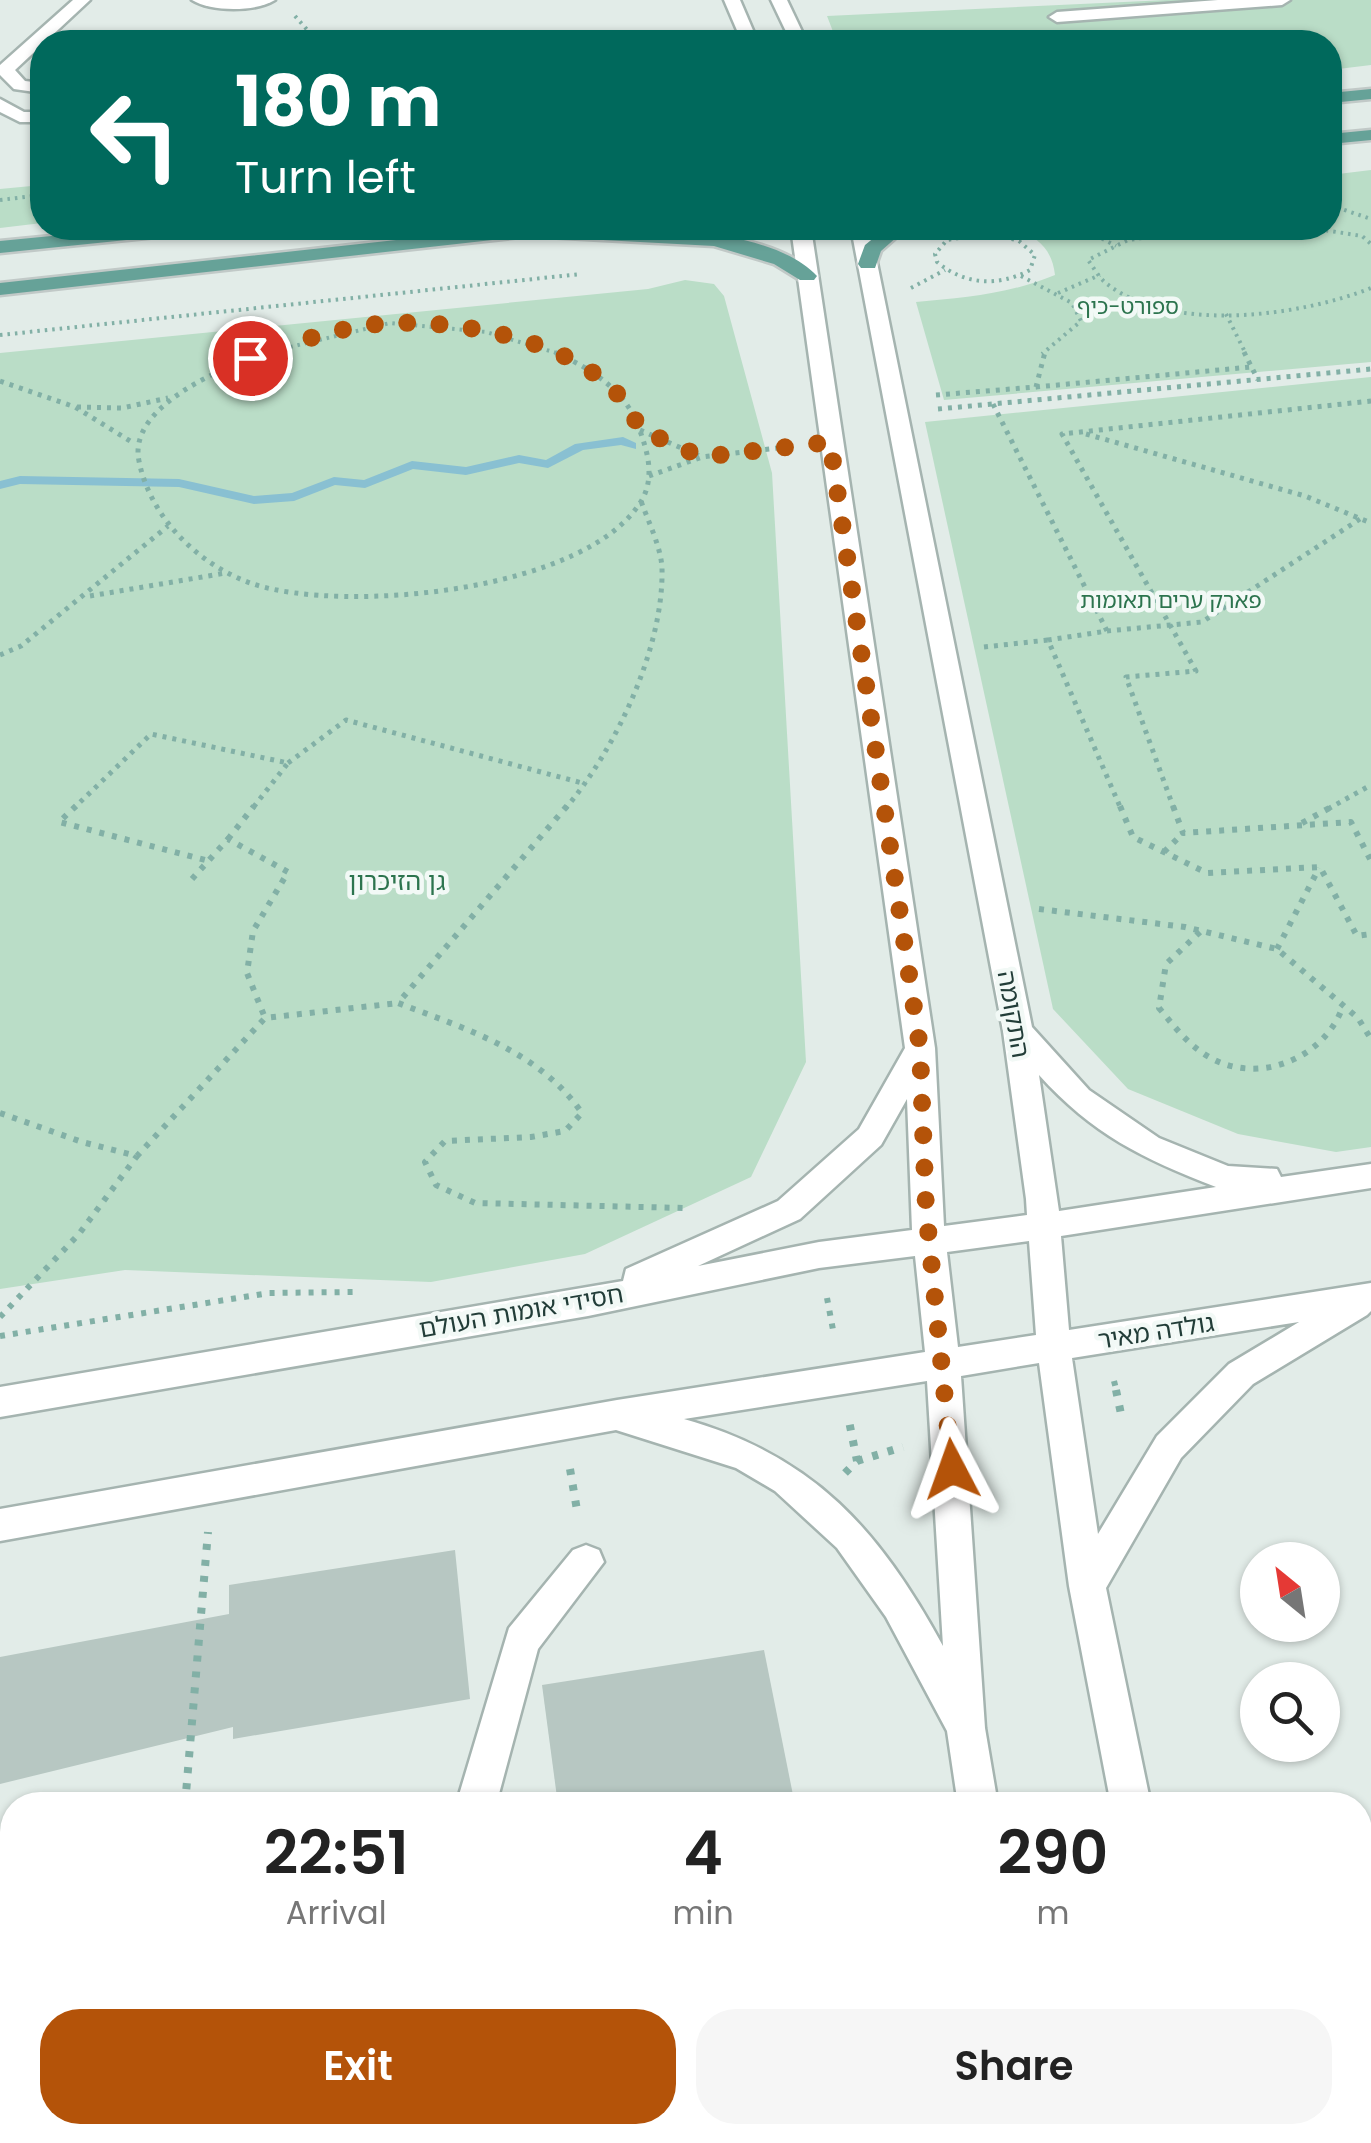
<!DOCTYPE html>
<html lang="en">
<head>
<meta charset="utf-8">
<style>
  :root { --surface:#fff; --page:#f6f6f6; --text:#222; --muted:#767676; --accent:#b45309 }
  body { margin:0; font-family:Poppins,"Noto Sans Hebrew",sans-serif; background:var(--page); color:var(--text); height:100vh; display:flex; flex-direction:column; font-size:38px; white-space:nowrap }
  * { box-sizing:border-box; margin:0 }
  p { font-size:32px; color:var(--muted) }
  .icon { flex:none; width:55px; height:55px; fill:none; stroke:currentColor; stroke-width:2; stroke-linecap:round; stroke-linejoin:round }
  .map { position:relative; flex:1; overflow:hidden }
  .details { position:absolute; left:0px; top:1792px; width:1372px; height:352px; display:flex; flex-direction:column; background:var(--surface); border-radius:40px 40px 0 0; box-shadow:0 2px 8px #0004 }
  .details>* { flex:none }
  .guide { position:absolute; left:30px; top:30px; width:1312px; height:210px; border-radius:40px; box-shadow:0 2px 8px #0004; background:#00695c; color:#fff; overflow:hidden }
  .needle { width:65px; rotate:330deg }
  .controls { position:absolute; left:1240px; top:1542px; display:grid; gap:20px }
  .controls a { display:grid; place-items:center; width:100px; height:100px; border-radius:50%; background:var(--surface); box-shadow:0 2px 8px #0004; font-size:50px }
  .pin { position:absolute; display:grid; place-items:center; width:85px; height:85px; color:#fff; margin:-42px; border:5px solid #fff; border-radius:50%; box-shadow:0 2px 10px #0007 }
  .me { position:absolute; width:110px; margin:-55px; rotate:356deg; stroke-linejoin:round; filter:drop-shadow(0 0 8px #0008) }
  .turn { display:flex; align-items:center; gap:35px; height:210px; padding:0 40px; font-size:45px }
  .turn .icon { width:130px; height:130px; stroke-width:2.5 }
  .turn b { display:block; font-size:70px; line-height:85px }
  .eta { display:flex; justify-content:space-evenly; align-items:center; height:170px; text-align:center }
  .eta b { font-size:60px; font-weight:600; line-height:70px }
  .primary-button { display:flex; gap:20px; margin-top:auto; padding:20px 40px }
  .primary-button a { flex:1; height:115px; border-radius:40px; background:var(--accent); color:#fff; font-size:40px; font-weight:600; line-height:115px; text-align:center }
  .primary-button a+a { background:var(--page); color:var(--text) }
  .map>svg:first-child { display:block }
  .green { fill:#baddc7 }
  .lines { fill:none; stroke-linecap:round; stroke-linejoin:round }
  .stream { fill:#89c0d2; fill-rule:evenodd }
  .building { fill:#b7c7c2 }
  .service-casing { stroke:#a5b4b0; stroke-width:5 }
  .minor-casing { stroke:#a5b4b0; stroke-width:5 }
  .tertiary-casing { stroke:#a5b4b0; stroke-width:5 }
  .primary-casing { stroke:#c1c9c7; stroke-width:5 }
  .path-far3 { stroke:#82b0a6; stroke-width:4; stroke-dasharray:2.5 5; stroke-linecap:butt }
  .path-far2 { stroke:#82b0a6; stroke-width:5; stroke-dasharray:4 6; stroke-linecap:butt }
  .path-far1 { stroke:#82b0a6; stroke-width:6; stroke-dasharray:5 8; stroke-linecap:butt }
  .path { stroke:#82b0a6; stroke-width:8; stroke-dasharray:6 10; stroke-linecap:butt }
  .service { fill:#fff; fill-rule:evenodd }
  .minor { fill:#fff; fill-rule:evenodd }
  .tertiary { fill:#fff; fill-rule:evenodd }
  .primary { fill:#66a298; fill-rule:evenodd }
  .route { stroke:#b45309; stroke-width:18; stroke-dasharray:0 32.4 }
  .labels { text-anchor:middle; stroke-width:9; stroke-linejoin:round; paint-order:stroke }
  .far-park-label { font-size:22px; fill:#2c744e; stroke:#f2f9f6 }
  .park-label { font-size:25px; fill:#2c744e; stroke:#f2f9f6 }
  .street-label { font-size:25px; fill:#223d38; stroke:#f2f9f6 }
</style>
</head>
<body>
<div class="map">
<svg width="1371" height="2143" viewBox="0 0 1371 2143">
  <rect width="100%" height="100%" fill="#e2ece8"/>
  <g class="green">
    <path d="M 1167,0 L 1371,0 L 1371,65 L 1330,70 L 1330,42 L 837,42 L 827,16 Z"/>
    <path d="M 1371,170 L 1371,362 L 944,400 L 916,302 C 964,298 1009,294 1055,275 C 1052,249 1038,237 1013,228 L 1330,228 L 1330,175 Z"/>
    <path d="M 42,185 L 42,223 L 0,228 L 0,189 Z"/>
    <path d="M 685,280 L 714,284 L 724,296 L 772,473 L 806,1062 L 751,1177 L 585,1254 L 431,1282 L 125,1270 L 0,1289 L 0,353 L 648,289 Z"/>
    <path d="M 1371,377 L 1371,1147 L 1336,1152 L 1238,1134 L 1128,1089 L 1053,1009 L 925,422 Z"/>
  </g>
  <g class="lines">
    <path class="stream" d="M 623,437 L 636,443 L 636,449 L 621,445 L 583,450 L 548,468 L 519,463 L 466,475 L 413,469 L 365,488 L 335,485 L 294,501 L 254,504 L 179,487 L 20,484 L 0,489 L 0,481 L 20,476 L 179,479 L 254,496 L 292,493 L 334,477 L 364,480 L 412,461 L 466,467 L 519,455 L 546,460 L 575,444 Z"/>
  </g>
  <g class="building">
    <path d="M 455,1550 L 470,1699 L 233,1739 L 233,1727 L 0,1784 L 0,1657 L 229,1614 L 229,1585 Z"/>
    <path d="M 764,1650 L 795,1805 L 558,1805 L 542,1685 Z"/>
  </g>
  <g class="lines">
    <g class="service-casing">
      <g id="service">
        <path d="M 73,0 L 90,0 L 15,70 L 25,81 L 42,83 L 42,93 L 14,89 L 0,75 L 0,65 Z"/>
        <path d="M 1218,0 L 1290,0 L 1282,5 L 1057,22 L 1049,17 L 1057,12 Z"/>
        <path d="M 0,99 L 24,112 L 42,112 L 42,122 L 20,122 L 0,112 Z"/>
        <path d="M 586,1545 L 599,1550 L 604,1562 L 538,1649 L 496,1805 L 456,1805 L 509,1628 L 573,1550 Z"/>
        <path d="M 12,1982 L 12,2030 L 0,2035 L 0,1987 Z"/>
        <path d="M 505,2132 L 549,2132 L 548,2143 L 504,2143 Z"/>
      </g>
    </g>
    <g class="minor-casing">
      <path id="minor" d="M 192,0 L 275,0 C 256,12 211,12 192,0 Z"/>
    </g>
    <g class="tertiary-casing">
      <g id="tertiary">
        <path d="M 724,0 L 740,0 L 758,42 L 742,42 Z"/>
        <path d="M 771,0 L 787,0 L 807,42 L 791,42 Z"/>
        <path d="M 791,228 L 811,228 L 935,1048 L 944,1226 L 1027,1215 L 1026,1199 L 1003,1031 L 851,228 L 870,228 L 1032,1027 L 1089,1090 L 1159,1138 L 1228,1166 L 1277,1169 L 1281,1177 L 1371,1164 L 1371,1188 L 1061,1236 L 1069,1330 L 1371,1283 L 1371,1311 L 1367,1315 L 1253,1384 L 1181,1458 L 1106,1588 L 1151,1805 L 1111,1805 L 1069,1586 L 1039,1363 L 961,1376 L 985,1728 L 998,1805 L 958,1805 L 947,1731 L 886,1617 L 837,1548 L 775,1491 L 736,1468 L 616,1430 L 0,1541 L 0,1509 L 617,1400 L 925,1352 L 915,1256 L 819,1268 L 588,1316 L 0,1417 L 0,1387 L 623,1281 L 626,1269 L 778,1201 L 859,1129 L 905,1048 ZM 1039,1075 C 1092,1134 1143,1159 1216,1187 L 1059,1211 ZM 907,1099 L 912,1230 L 819,1242 L 698,1266 L 800,1219 L 881,1145 ZM 1029,1241 L 1036,1335 L 958,1347 L 947,1252 ZM 1299,1322 L 1229,1364 L 1157,1436 L 1098,1534 L 1072,1358 ZM 927,1381 L 943,1646 C 879,1530 815,1456 684,1419 Z"/>
        <path d="M 1004,2132 L 1048,2132 L 1050,2143 L 1006,2143 Z"/>
        <path d="M 1174,2132 L 1218,2132 L 1220,2143 L 1176,2143 Z"/>
      </g>
    </g>
    <g class="primary-casing">
      <g id="primary">
        <path d="M 1371,89 L 1371,99 L 1330,103 L 1330,93 Z"/>
        <path d="M 1371,130 L 1371,140 L 1330,144 L 1330,134 Z"/>
        <path d="M 134,228 L 195,228 L 185,234 L 0,253 L 0,241 Z"/>
        <path d="M 506,228 C 584,228 761,216 817,276 L 814,280 L 800,280 L 774,264 L 714,246 L 529,236 L 0,295 L 0,283 Z"/>
        <path d="M 886,228 L 907,228 L 881,251 L 875,268 L 861,268 L 858,264 L 865,245 Z"/>
      </g>
    </g>
    <g class="path-far3">
      <path d="M 295,16 L 318,42"/>
      <path d="M 0,200 L 42,195"/>
      <path d="M 1330,205 L 1371,219"/>
      <path d="M 1082,228 L 1116,246"/>
      <path d="M 1216,228 L 1128,240 L 1088,260 C 1094,268 1099,278 1107,284 C 1172,334 1301,316 1371,288"/>
      <path d="M 1311,228 L 1362,236 L 1371,244"/>
      <path d="M 990,233 L 1019,241 L 1035,255 L 1030,270 C 998,287 965,285 937,262 L 935,254 L 947,240 Z"/>
      <path d="M 1021,276 L 1072,303 L 1081,321 L 1042,354"/>
      <path d="M 911,288 L 945,270"/>
      <path d="M 1058,293 L 1100,275"/>
      <path d="M 1226,314 L 1246,354"/>
      <path d="M 0,335 L 581,274"/>
      <path d="M 261,354 L 390,323 L 486,332 L 560,354"/>
    </g>
    <g class="path-far2">
      <path d="M 269,352 C 228,365 127,405 139,461 C 150,517 198,565 253,584 C 344,614 591,592 643,498 C 654,476 648,453 640,431 C 627,391 592,369 554,352"/>
      <path d="M 1244,352 L 1258,380"/>
      <path d="M 0,381 L 75,407 L 135,444"/>
      <path d="M 1036,387 L 1251,367"/>
      <path d="M 936,395 L 1036,387 L 1045,352"/>
      <path d="M 993,404 L 1107,631 L 1048,640 L 1121,809"/>
      <path d="M 77,407 L 122,408 L 168,398"/>
      <path d="M 938,409 L 1371,369"/>
      <path d="M 640,430 L 702,457"/>
      <path d="M 1086,434 L 1305,496 L 1371,523"/>
      <path d="M 649,476 L 702,457 L 794,446"/>
      <path d="M 90,596 L 226,573"/>
      <path d="M 1107,631 L 1202,622 L 1360,519"/>
      <path d="M 984,647 L 1048,640"/>
      <path d="M 0,655 L 21,646 L 168,526"/>
      <path d="M 288,763 L 346,720 L 586,784"/>
      <path d="M 73,809 L 151,734 L 288,763 L 252,809"/>
      <path d="M 565,809 C 616,749 664,647 662,568 C 661,547 648,521 641,501"/>
      <path d="M 1174,809 L 1126,677 L 1196,671 L 1062,434 L 1371,401"/>
      <path d="M 1328,809 L 1371,785"/>
    </g>
    <g class="path-far1">
      <path d="M 76,806 L 59,822 L 209,861"/>
      <path d="M 567,806 L 398,1003 C 466,1029 539,1051 582,1113 L 565,1131 L 531,1137 L 445,1141 L 425,1162 L 436,1185 L 475,1203 L 683,1208"/>
      <path d="M 1120,806 L 1133,837 L 1207,873 L 1320,867 L 1357,936 L 1371,934"/>
      <path d="M 1173,806 L 1183,833 L 1351,822 L 1371,861"/>
      <path d="M 1302,823 L 1333,806"/>
      <path d="M 228,839 L 254,806"/>
      <path d="M 1164,852 L 1183,833"/>
      <path d="M 192,879 L 228,839 L 288,872 L 253,931 L 247,973 L 265,1018"/>
      <path d="M 1039,909 L 1185,927 L 1277,949 L 1358,1018 L 1371,1039"/>
      <path d="M 1200,932 L 1166,964 L 1159,1008 C 1174,1026 1188,1045 1209,1057 C 1259,1086 1325,1058 1343,1006"/>
      <path d="M 1277,949 L 1319,868"/>
      <path d="M 0,1113 L 82,1142 L 137,1156 L 265,1018 L 398,1003"/>
      <path d="M 827,1298 L 834,1335"/>
      <path d="M 0,1317 L 79,1234 L 137,1156"/>
      <path d="M 0,1336 L 269,1293 L 353,1292"/>
      <path d="M 1114,1381 L 1117,1393"/>
    </g>
    <g class="path">
      <path d="M 1116,1390 L 1121,1414"/>
      <path d="M 857,1461 L 903,1447"/>
      <path d="M 570,1469 L 578,1516"/>
      <path d="M 845,1473 L 857,1461 L 849,1421"/>
      <path d="M 185,1805 L 208,1532"/>
      <path d="M 376,2132 L 386,2143"/>
      <path d="M 236,2143 L 241,2132"/>
    </g>
    <use href="#service" class="service"/>
    <use href="#minor" class="minor"/>
    <use href="#tertiary" class="tertiary"/>
    <use href="#primary" class="primary"/>
  </g>
  <g class="lines">
    <path class="route" d="M 250,358 C 295,342 345,325 392,323 C 471,320 609,346 639,429 L 702,457 L 830,442 L 920,1048 L 926,1209 L 952,1469"/>
  </g>
  <g class="labels">
    <g class="far-park-label">
      <text x="1128" y="314">ספורט-כיף</text>
      <text x="1171" y="608">פארק ערים תאומות</text>
    </g>
    <g class="park-label">
      <text x="397" y="890">גן הזיכרון</text>
    </g>
    <g class="street-label">
      <text transform="translate(1014 1014) rotate(80)" y="9">התקומה</text>
      <text transform="translate(521 1311) rotate(-10)" y="9">חסידי אומות העולם</text>
      <text transform="translate(1156 1331) rotate(-9)" y="9">גולדה מאיר</text>
    </g>
  </g>
</svg>
<div class="controls">
<a><svg class="needle" viewBox="-14 -14 28 28"><path d="M0-13l5 13h-10z" fill="#e53935"/><path d="M0 13l5-13h-10z" fill="#767676"/></svg></a>
<a><svg class="icon" aria-label="search" viewBox="0 0 24 24"><circle cx="10" cy="10" r="6"/><path d="M15 15l6 6"/></svg></a>
</div>
<div class="pin" style="left:250px;top:358px;background:#d93025"><svg class="icon" aria-label="arrive" viewBox="0 0 24 24"><path d="M6 21V4h12l-3 4 3 4H6"/></svg></div>
<svg class="me" style="left:952px;top:1469px" viewBox="-20 -20 40 40"><path d="M0-17L14 15 0 8-14 15z" fill="#b45309" stroke="#fff" stroke-width="4"/></svg>
<div class="guide">
<div class="turn"><svg class="icon" aria-label="left" viewBox="0 0 24 24"><path d="M17 20v-9H6M10 6l-5 5 5 5"/></svg><div><b>180 m</b>Turn left</div></div>
</div>
<section class="details">
<div class="eta">
<div><b>22:51</b><p>Arrival</p></div>
<div><b>4</b><p>min</p></div>
<div><b>290</b><p>m</p></div>
</div>
<div class="primary-button"><a>Exit</a><a>Share</a></div>
</section>
</div>
</body>
</html>
